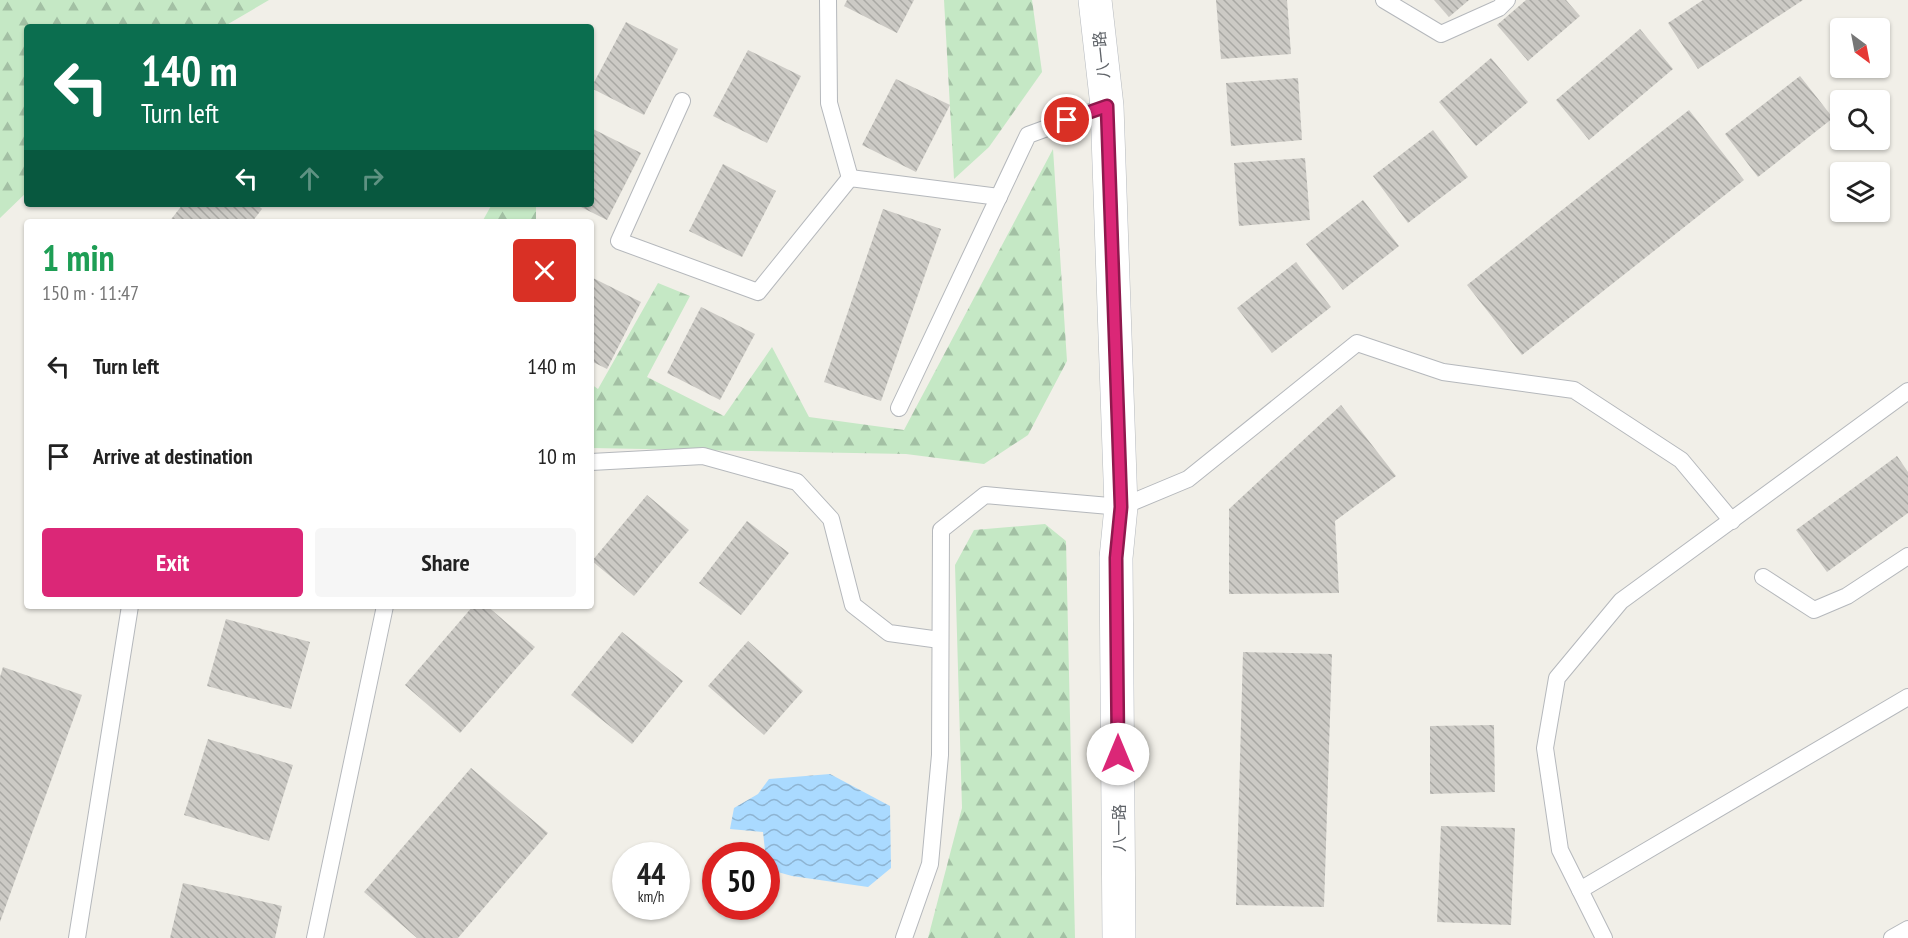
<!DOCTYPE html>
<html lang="en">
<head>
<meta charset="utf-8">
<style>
  :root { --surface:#fff; --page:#f6f6f6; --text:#222; --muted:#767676; --accent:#db2777 }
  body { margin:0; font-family:"PT Sans Narrow","Noto Sans SC",sans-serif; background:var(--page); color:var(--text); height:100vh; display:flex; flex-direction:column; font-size:22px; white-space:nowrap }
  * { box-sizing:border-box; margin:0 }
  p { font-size:20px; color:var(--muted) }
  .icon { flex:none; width:33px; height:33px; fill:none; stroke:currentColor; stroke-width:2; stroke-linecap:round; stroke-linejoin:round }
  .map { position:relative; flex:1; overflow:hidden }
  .panel { position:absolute; left:24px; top:219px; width:570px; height:390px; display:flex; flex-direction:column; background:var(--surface); border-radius:6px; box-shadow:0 2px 4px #0004 }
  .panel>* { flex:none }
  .banner { position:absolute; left:24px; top:24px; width:570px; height:183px; border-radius:6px; box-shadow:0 2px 4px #0004; background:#0b6e4f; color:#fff; overflow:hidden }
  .needle { width:39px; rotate:148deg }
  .fabs { position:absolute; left:1830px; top:18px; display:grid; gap:12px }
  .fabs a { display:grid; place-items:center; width:60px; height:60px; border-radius:6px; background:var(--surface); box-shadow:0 2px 4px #0004; font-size:30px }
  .speed { position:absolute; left:612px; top:842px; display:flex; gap:12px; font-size:30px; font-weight:700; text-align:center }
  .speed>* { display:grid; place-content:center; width:78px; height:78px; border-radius:50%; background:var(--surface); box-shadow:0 2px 4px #0004; line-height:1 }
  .speed small { font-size:15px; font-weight:400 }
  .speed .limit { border:9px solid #d22; background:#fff; color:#111 }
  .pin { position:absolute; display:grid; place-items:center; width:51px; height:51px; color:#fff; margin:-26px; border:3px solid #fff; border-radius:50%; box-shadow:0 2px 6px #0007 }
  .me { position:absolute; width:66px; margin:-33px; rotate:0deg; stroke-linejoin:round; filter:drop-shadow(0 0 4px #0008) }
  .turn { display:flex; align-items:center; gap:21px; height:126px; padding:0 18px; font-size:27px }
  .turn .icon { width:78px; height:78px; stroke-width:2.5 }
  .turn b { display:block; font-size:42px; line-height:51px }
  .lanes { display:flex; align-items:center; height:57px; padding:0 18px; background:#0003; justify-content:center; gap:30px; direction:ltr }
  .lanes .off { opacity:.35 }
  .round { display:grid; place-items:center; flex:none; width:63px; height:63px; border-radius:6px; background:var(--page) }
  .overview { display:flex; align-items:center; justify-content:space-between; height:102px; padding:0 18px }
  h1 { font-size:36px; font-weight:800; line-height:45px; color:#1e9e55 }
  .button { display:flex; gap:12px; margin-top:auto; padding:12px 18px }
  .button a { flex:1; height:69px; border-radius:6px; background:var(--accent); color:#fff; font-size:24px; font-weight:800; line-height:69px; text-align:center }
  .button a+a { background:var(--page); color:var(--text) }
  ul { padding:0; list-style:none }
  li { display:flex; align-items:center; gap:18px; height:90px; padding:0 18px }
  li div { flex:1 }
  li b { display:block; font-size:22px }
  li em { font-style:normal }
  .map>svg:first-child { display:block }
  .forest { fill:url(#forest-firs) }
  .water { fill:url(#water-waves) }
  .building { fill:url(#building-back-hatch) }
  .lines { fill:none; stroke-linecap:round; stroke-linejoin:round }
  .service-casing { stroke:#b5b8bc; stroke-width:18 }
  .secondary-casing { stroke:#b6babf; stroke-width:34 }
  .service { stroke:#fff; stroke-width:16 }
  .secondary { stroke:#fff; stroke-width:33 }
  .route-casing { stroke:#8e194d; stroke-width:15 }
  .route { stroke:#db2777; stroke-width:10 }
  .labels { text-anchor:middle; stroke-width:4.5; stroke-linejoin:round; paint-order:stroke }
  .street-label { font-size:16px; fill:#5f6368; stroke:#fff }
</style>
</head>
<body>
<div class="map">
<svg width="1908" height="938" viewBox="0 0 1908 938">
  <defs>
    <pattern id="forest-firs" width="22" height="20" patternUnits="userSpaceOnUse" patternTransform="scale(1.5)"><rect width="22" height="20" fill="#c5e8c5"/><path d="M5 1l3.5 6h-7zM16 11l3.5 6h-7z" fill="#a3c0a4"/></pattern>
    <pattern id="water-waves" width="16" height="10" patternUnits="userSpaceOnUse" patternTransform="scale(1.5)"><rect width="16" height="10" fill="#aadaff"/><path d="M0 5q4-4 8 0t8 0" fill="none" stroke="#8eb4d2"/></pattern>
    <pattern id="building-back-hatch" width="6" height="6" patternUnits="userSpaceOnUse" patternTransform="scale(1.5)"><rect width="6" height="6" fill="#cccac5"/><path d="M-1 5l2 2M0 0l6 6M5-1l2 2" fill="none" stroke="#a9a8a4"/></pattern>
  </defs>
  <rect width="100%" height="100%" fill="#f1efe8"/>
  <g class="forest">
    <path d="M 0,0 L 269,0 L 223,27 L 27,27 L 27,192 L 0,218 Z"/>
    <path d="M 944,0 L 1032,0 L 1042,72 L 989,147 L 954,179 Z"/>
    <path d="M 1053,149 L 1067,361 L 1028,435 L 984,464 L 906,454 L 591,448 L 591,384 L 598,389 L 658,283 L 690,296 L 647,377 L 724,416 L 772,347 L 809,417 L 904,430 Z"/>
    <path d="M 492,204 L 536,204 L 536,222 L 482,222 Z"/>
    <path d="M 1045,524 L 1066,541 L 1075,938 L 928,938 L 962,808 L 955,565 L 974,530 Z"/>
  </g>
  <path class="water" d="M 830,774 L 890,806 L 891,868 L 868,887 L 792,876 L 767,869 L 763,832 L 730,829 L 734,808 L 758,794 L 769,779 Z"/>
  <g class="building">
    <path d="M 847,0 L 914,0 L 897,33 L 844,6 Z"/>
    <path d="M 1216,0 L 1287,0 L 1291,54 L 1221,59 Z"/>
    <path d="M 1434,0 L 1469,0 L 1449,17 Z"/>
    <path d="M 1526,0 L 1566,0 L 1580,16 L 1528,61 L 1497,25 Z"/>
    <path d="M 1703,0 L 1803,0 L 1698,69 L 1668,23 Z"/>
    <path d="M 626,22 L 678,49 L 644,115 L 591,88 Z"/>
    <path d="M 1640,29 L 1673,69 L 1589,140 L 1556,100 Z"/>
    <path d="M 748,50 L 801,76 L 767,143 L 713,116 Z"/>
    <path d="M 1491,58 L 1528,102 L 1476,146 L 1439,102 Z"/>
    <path d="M 1800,76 L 1833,118 L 1758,177 L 1725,134 Z"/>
    <path d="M 1298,78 L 1302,140 L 1231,146 L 1226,83 Z"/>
    <path d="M 896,79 L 950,105 L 916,172 L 862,145 Z"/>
    <path d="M 1689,110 L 1744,180 L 1522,355 L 1467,285 Z"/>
    <path d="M 591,128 L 641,153 L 607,220 L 575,204 L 591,204 Z"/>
    <path d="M 1433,130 L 1468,177 L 1408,223 L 1373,176 Z"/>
    <path d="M 1305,158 L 1310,220 L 1239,226 L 1234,163 Z"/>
    <path d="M 723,164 L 776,191 L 742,257 L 689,231 Z"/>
    <path d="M 1363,200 L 1399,246 L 1343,290 L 1306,244 Z"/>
    <path d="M 183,204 L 256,204 L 262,209 L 252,222 L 169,222 Z"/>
    <path d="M 883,209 L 941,229 L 881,401 L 824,382 Z"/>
    <path d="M 1296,262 L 1331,307 L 1272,353 L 1237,308 Z"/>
    <path d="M 591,277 L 641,302 L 607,369 L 591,361 Z"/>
    <path d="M 701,307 L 755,334 L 720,400 L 667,373 Z"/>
    <path d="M 1341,405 L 1396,476 L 1335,521 L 1339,593 L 1229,594 L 1229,509 Z"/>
    <path d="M 1897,456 L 1908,472 L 1908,513 L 1827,572 L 1796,530 Z"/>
    <path d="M 647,495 L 689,530 L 634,596 L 592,561 Z"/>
    <path d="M 747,521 L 789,553 L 741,615 L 699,583 Z"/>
    <path d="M 473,606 L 487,606 L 535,647 L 460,733 L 405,685 Z"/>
    <path d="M 226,619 L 310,642 L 291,709 L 207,686 Z"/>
    <path d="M 622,632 L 683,681 L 632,744 L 571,695 Z"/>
    <path d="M 748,641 L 803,691 L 764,735 L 708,686 Z"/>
    <path d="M 1243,652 L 1332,654 L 1324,907 L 1236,905 Z"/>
    <path d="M 3,667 L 82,695 L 0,922 L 0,677 Z"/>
    <path d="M 1494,725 L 1495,792 L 1430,794 L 1430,726 Z"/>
    <path d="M 208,739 L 293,765 L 269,841 L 184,815 Z"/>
    <path d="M 471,768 L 548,833 L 458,938 L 417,938 L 364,892 Z"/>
    <path d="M 1441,826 L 1515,828 L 1511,925 L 1437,922 Z"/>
    <path d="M 183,883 L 282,906 L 275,938 L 170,938 Z"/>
  </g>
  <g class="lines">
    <g class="service-casing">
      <g id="service">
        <path d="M 828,0 L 829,103 L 850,178"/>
        <path d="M 1384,0 L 1441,34 L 1499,8 L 1507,0"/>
        <path d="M 682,101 L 619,241 L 758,292 L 850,178 L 999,197"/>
        <path d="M 899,408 L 1028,135 L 1107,106"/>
        <path d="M 591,462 L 703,456 L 797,482 L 831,519 L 853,605 L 889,633 L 940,640"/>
        <path d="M 1763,577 L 1814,610 L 1847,596 L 1908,556"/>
        <path d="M 1580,890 L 1908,697"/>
        <path d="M 77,938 L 130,606"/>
        <path d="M 315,938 L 385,606"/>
        <path d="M 904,938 L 930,864 L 940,755 L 941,530 L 985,495 L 1121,507 L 1188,479 L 1357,343 L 1443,372 L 1574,390 L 1681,460 L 1732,521"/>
        <path d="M 1604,938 L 1560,850 L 1545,748 L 1557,678 L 1621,601 L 1908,391"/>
        <path d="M 1892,938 L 1908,929"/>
      </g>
    </g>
    <g class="secondary-casing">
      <path id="secondary" d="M 1095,0 L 1107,106 L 1121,507 L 1116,558 L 1119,938"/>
    </g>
    <use href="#service" class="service"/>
    <use href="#secondary" class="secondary"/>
  </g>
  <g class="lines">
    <g class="route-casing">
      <path id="route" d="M 1067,120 L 1107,106 L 1121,507 L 1116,558 L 1118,754"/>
    </g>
    <use href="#route" class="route"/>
  </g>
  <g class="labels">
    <g class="street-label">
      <text transform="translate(1101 55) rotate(-96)" y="6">八一路</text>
      <text transform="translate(1119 828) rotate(-90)" y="6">八一路</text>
    </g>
  </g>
</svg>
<div class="fabs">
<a><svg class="needle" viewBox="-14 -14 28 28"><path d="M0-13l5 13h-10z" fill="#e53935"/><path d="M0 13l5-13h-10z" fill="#767676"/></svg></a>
<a><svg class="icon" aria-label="search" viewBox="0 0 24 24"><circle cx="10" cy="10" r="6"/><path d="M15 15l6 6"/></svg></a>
<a><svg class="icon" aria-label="layers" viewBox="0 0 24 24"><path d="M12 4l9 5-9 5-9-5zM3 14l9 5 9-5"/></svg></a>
</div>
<div class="speed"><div>44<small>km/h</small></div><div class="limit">50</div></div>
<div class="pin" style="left:1067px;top:120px;background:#d93025"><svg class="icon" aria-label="arrive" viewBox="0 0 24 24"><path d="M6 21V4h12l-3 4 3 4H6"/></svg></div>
<svg class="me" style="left:1118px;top:754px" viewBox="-20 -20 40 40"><circle r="19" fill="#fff"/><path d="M0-13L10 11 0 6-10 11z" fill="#db2777"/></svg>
<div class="banner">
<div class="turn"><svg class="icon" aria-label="left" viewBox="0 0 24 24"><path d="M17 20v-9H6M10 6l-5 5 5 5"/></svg><div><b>140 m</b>Turn left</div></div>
<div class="lanes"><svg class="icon" aria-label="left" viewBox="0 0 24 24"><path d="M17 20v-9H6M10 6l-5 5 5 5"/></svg><svg class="icon off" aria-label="ahead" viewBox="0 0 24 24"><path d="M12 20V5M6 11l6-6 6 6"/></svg><svg class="icon off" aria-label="right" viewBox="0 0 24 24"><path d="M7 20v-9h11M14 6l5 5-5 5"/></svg></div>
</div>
<section class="panel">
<div class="overview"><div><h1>1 min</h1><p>150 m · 11:47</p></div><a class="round" style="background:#d93025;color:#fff"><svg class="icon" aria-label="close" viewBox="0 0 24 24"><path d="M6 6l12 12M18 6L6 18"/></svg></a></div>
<ul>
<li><svg class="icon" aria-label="left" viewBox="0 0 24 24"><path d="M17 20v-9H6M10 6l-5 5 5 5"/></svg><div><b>Turn left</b></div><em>140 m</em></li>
<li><svg class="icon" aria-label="arrive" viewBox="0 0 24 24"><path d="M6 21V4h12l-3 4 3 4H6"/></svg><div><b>Arrive at destination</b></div><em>10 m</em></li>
</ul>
<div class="button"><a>Exit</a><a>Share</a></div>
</section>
</div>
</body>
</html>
